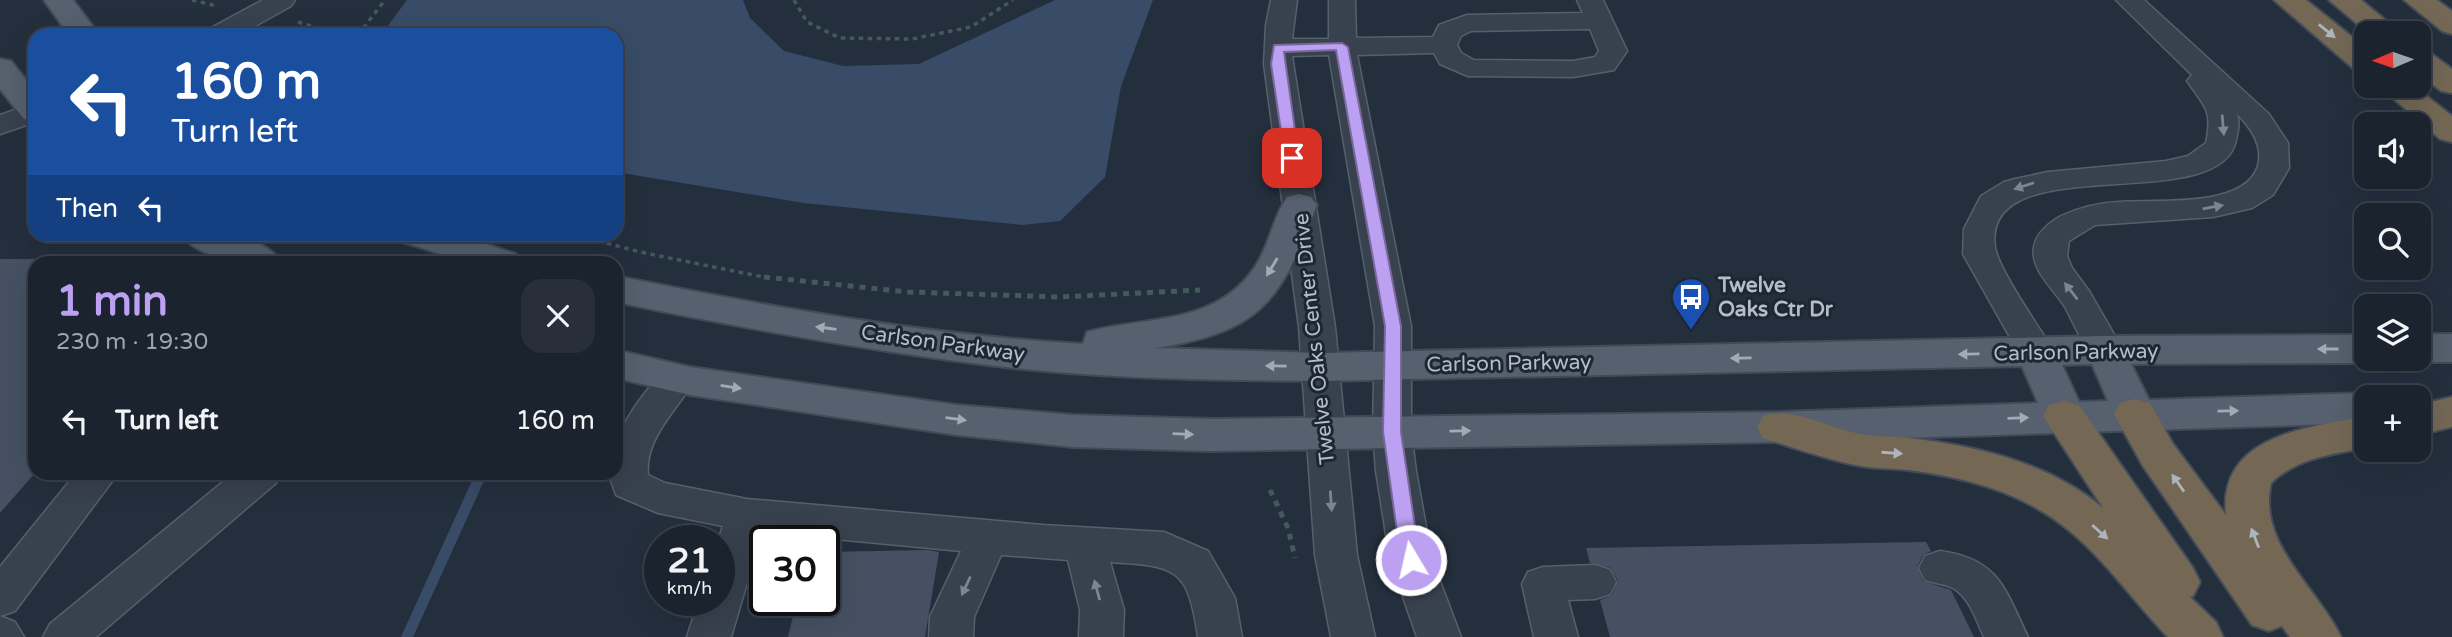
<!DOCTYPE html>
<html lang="en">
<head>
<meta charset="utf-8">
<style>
  :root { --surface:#1b232e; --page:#282f3a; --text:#f1f3f6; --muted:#a0a4aa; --line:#39404a; --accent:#bca0f2 }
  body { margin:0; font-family:"Varela Round",sans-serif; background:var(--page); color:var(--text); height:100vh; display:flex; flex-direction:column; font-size:26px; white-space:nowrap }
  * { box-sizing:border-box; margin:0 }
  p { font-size:23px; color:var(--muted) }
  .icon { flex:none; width:38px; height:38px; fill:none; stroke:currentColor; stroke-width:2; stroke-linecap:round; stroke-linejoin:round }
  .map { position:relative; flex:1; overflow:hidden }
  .drawer { position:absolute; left:28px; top:256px; width:595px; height:224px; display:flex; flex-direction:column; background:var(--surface); border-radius:21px; box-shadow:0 7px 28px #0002,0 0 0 2px var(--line) }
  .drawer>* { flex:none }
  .top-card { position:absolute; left:28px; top:28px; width:595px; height:214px; border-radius:21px; box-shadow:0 7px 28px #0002,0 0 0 2px var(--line); background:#1a4fa0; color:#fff; overflow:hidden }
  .needle { width:46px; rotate:268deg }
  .fabs { position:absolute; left:2354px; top:21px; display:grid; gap:14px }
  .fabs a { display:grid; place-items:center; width:77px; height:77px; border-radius:14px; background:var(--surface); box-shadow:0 7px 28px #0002,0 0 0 2px var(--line); font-size:35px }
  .speed { position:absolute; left:644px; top:525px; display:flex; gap:14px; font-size:35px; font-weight:700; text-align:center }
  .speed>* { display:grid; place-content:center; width:91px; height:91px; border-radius:50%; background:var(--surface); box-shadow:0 7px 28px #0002,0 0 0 2px var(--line); line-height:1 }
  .speed small { font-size:18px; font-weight:400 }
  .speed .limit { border:4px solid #111; border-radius:10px; background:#fff; color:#111 }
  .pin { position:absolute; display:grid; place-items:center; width:60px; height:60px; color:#fff; margin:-30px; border-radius:14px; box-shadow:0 4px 10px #0006 }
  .me { position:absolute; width:77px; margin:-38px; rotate:351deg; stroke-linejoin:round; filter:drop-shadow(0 0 5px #0008) }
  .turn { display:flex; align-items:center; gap:24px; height:147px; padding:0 28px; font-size:32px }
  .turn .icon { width:91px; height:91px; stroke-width:2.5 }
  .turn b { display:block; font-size:49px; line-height:60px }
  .then { display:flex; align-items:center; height:66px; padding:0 28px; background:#0003; gap:14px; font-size:26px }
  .round { display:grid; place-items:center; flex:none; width:74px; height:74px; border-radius:21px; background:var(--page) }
  .head { display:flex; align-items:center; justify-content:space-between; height:119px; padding:0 28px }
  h1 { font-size:42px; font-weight:700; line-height:52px; color:var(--accent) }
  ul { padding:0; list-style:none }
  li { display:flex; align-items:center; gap:21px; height:91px; padding:0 28px }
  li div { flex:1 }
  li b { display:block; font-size:26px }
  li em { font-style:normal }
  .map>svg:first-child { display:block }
  .water { fill:#394c67 }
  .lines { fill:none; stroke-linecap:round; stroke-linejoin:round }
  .stream { stroke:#394c67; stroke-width:11 }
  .building { fill:#455162 }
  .minor-casing { stroke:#565f6c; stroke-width:3 }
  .major-casing { stroke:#414a57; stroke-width:4 }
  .highway-casing { stroke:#434c59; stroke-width:4 }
  .path-far1 { stroke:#44595c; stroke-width:3.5; stroke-dasharray:4.5 4.5; stroke-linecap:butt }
  .path { stroke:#44595c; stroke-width:5; stroke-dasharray:6 6; stroke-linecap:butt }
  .minor { fill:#38414e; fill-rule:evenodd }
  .major { fill:#56606e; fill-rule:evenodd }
  .highway { fill:#746855; fill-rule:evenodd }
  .oneway { fill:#aeb4bd }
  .oneway2 { fill:#7c8592 }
  .oneway3 { fill:#a1aab7 }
  .route { fill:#bca0f2; stroke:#7a689d; stroke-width:2 }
  .labels { text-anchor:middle; stroke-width:6; stroke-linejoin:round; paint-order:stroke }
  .poi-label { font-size:21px; font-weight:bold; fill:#b4bcc9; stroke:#1d2633; text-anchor:start }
  .street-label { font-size:21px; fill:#b4bcc9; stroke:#1d2633 }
</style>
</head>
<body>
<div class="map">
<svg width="2452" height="637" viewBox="0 0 2452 637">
  <rect width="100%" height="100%" fill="#242f3e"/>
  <path class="water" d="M 407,0 L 743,0 L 750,18 L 784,51 L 843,66 L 919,64 L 1055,0 L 1153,0 L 1121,86 L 1105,177 L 1060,221 L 1022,225 L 804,203 L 616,172 L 616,35 L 381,35 Z"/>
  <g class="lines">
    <path class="stream" d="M 407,637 L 482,472"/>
  </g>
  <g class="building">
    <path d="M 0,259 L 35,259 L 35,473 L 0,513 Z"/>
    <path d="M 1926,542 L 1931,551 L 1923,555 L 1917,567 L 1923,581 L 1951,590 L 1974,637 L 1610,637 L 1600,600 L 1612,595 L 1618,581 L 1611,568 L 1590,563 L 1586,548 Z"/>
    <path d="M 927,550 L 939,552 L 925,637 L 788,637 L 797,600 L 824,600 L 824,552 Z"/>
  </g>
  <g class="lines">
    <g class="minor-casing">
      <g id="minor">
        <path d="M 263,0 L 295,0 L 291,6 L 239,35 L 205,35 L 209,29 Z"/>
        <path d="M 1271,0 L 1297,0 L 1292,39 L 1329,39 L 1329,0 L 1355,0 L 1356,38 L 1433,37 L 1439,25 L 1467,15 L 1583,13 L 1577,0 L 1603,0 L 1627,51 L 1614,70 L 1573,77 L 1468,76 L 1440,64 L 1434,53 L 1357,55 L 1411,326 L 1411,432 L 1416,471 L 1432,560 L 1461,637 L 1417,637 L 1390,560 L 1376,471 L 1373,432 L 1375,326 L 1329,55 L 1292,56 L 1335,327 L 1357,555 L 1375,637 L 1331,637 L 1315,555 L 1299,327 L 1264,64 L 1266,25 ZM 1590,29 L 1599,51 L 1595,57 L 1573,61 L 1474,60 L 1461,53 L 1457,45 L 1461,36 L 1471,31 Z"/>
        <path d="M 2116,0 L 2144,0 L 2269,114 L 2288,143 L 2289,168 L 2273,195 L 2252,208 L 2213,217 L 2095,225 L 2069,241 L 2067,256 L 2072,268 L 2089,291 L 2123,350 L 2118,359 L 2105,363 L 2092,359 C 2082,342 2074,324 2065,307 C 2054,289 2030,270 2034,247 C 2036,233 2050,222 2061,216 C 2079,208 2098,203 2118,202 C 2154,199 2254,210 2259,160 C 2261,142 2250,127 2237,114 C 2240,123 2238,131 2236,140 C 2221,219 1981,145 1995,247 C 1998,269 2041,330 2055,353 L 2050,362 L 2037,366 L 2024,362 L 1963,254 L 1964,229 L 1981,196 L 2004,182 L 2015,179 L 2048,172 L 2166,161 L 2188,156 L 2206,143 C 2213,110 2205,107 2187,81 L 2192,75 Z"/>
        <path d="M 35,103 L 35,122 L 0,134 L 0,115 Z"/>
        <path d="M 678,365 L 691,369 L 696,378 C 679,408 644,438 648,475 L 665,483 L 747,499 L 1043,525 L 1164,532 L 1208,551 L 1235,598 L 1242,637 L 1198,637 C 1188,568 1177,566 1110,562 L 1124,610 L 1123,637 L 1079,637 L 1080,610 L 1068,560 L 1001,555 L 974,617 L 973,637 L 929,637 L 930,617 L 961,551 L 762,532 L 731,637 L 687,637 L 699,600 L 719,600 L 718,541 L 723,526 L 658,513 L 616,495 L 608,472 L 616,472 C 616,463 614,449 617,440 C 626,417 655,372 678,365 Z"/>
        <path d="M 77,472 L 119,472 L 15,611 L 0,616 L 0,567 Z"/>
        <path d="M 235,472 L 281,472 L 276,483 L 96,637 L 43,637 L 50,624 Z"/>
        <path d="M 1940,551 C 1999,559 2005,589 2028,637 L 1984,637 C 1976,620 1970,598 1953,588 C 1945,584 1934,583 1925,580 L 1919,568 L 1925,556 Z"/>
        <path d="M 1595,565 L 1610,570 L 1616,582 L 1610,594 L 1595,599 L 1568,600 L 1578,637 L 1534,637 L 1522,584 L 1528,572 L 1543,567 Z"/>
        <path d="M 0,616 L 15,622 L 24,637 L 0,637 Z"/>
      </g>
    </g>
    <g class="major-casing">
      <g id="major">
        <path d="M 44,0 L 73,0 L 99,35 L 69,35 Z"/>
        <path d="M 0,59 L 11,61 L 35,91 L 35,122 L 24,119 L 0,89 Z"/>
        <path d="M 1299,194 L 1311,197 L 1317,205 C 1281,301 1261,332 1155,348 L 1321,353 L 2105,336 L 2366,335 L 2366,359 L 2380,359 L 2366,363 L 2131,364 L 2149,400 L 2366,393 L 2380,397 L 2366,397 L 2366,423 L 1778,442 L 1212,451 L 1073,447 L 957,435 L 690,395 L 616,378 L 616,350 L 690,367 L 957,405 L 1073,415 L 1212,419 L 1778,412 L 2038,403 L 2022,366 L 1321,381 C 1219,380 1115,379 1014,368 C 880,353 748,329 616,302 L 616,276 C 770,307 926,335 1083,344 L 1087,332 C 1145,316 1213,326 1253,270 C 1269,248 1272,220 1287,197 ZM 2092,364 L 2108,401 L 2079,402 L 2062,365 Z"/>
        <path d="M 181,234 C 211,234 263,233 281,262 C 253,265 199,261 181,234 Z"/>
        <path d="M 398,234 L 456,234 L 516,254 L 521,262 L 466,262 L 403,242 Z"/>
        <path d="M 2418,334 L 2452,334 L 2452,362 L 2418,362 L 2408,359 L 2418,359 Z"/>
      </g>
    </g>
    <g class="highway-casing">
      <g id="highway">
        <path d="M 2274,0 L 2306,0 L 2366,48 L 2366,72 L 2355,70 Z"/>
        <path d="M 2329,0 L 2361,0 L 2401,33 L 2368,33 Z"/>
        <path d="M 2404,0 L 2437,0 L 2452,11 L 2452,34 L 2442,31 Z"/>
        <path d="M 2418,49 L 2429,52 L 2452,69 L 2452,93 L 2441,91 L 2418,73 Z"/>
        <path d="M 2379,86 L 2414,86 L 2452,116 L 2452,142 L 2440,139 Z"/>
        <path d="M 2452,397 L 2452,427 L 2418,435 L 2418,405 Z"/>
        <path d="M 2135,399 L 2150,403 L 2173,444 L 2226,515 C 2218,435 2307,428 2366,416 L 2366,448 C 2332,454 2297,458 2271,483 C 2257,544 2317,587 2341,637 L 2290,637 L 2282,626 L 2269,631 L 2252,625 L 2143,466 L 2114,414 L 2120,403 Z"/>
        <path d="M 2064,401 L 2079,405 L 2193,568 L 2200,582 L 2193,596 L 2190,597 L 2216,622 L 2223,637 L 2168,637 C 2133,601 2106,560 2066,528 C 2021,492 1965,477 1908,470 C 1893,468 1876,469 1861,466 C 1828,460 1795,448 1763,438 L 1757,427 L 1763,416 C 1795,406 1829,429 1861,434 C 1877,437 1893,436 1909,438 C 1977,446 2050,463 2103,508 L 2043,416 L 2049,405 Z"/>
      </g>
    </g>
    <g class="path-far1">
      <path d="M 192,0 L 217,6"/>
      <path d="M 794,0 L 807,22 L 840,38 L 912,39 L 971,27 L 1013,0"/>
      <path d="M 298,22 L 321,29 L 323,35"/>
      <path d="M 358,35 L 385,0"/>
      <path d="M 572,234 L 640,252 L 773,279"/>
    </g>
    <g class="path">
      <path d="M 764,277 L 908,292 L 1060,297 L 1200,290"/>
      <path d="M 1270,490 L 1288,528 L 1295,558"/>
    </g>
    <use href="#minor" class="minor"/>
    <use href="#major" class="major"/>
    <use href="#highway" class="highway"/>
  </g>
  <defs><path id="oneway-solid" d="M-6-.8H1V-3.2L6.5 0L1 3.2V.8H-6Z" transform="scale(1.75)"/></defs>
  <g class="oneway">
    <use href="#oneway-solid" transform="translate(2327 31) rotate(39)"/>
    <use href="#oneway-solid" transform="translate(1892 453) rotate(4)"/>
    <use href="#oneway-solid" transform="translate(2178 483) rotate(-125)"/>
    <use href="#oneway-solid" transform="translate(2100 532) rotate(42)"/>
    <use href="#oneway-solid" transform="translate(2255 538) rotate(-111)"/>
  </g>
  <g class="oneway2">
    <use href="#oneway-solid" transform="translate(2223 125) rotate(85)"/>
    <use href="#oneway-solid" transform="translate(2024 186) rotate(162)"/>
    <use href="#oneway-solid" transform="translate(2213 207) rotate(-10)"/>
    <use href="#oneway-solid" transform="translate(2071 291) rotate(-128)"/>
    <use href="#oneway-solid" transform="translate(1331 501) rotate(86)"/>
    <use href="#oneway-solid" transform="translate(966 586) rotate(115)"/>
    <use href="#oneway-solid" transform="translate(1097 590) rotate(-105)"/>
  </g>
  <g class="oneway3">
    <use href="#oneway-solid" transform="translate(1272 267) rotate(121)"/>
    <use href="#oneway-solid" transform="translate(826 328) rotate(-172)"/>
    <use href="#oneway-solid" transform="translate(2328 349) rotate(180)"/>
    <use href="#oneway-solid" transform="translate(1969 354) rotate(179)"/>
    <use href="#oneway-solid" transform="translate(1741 358) rotate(179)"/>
    <use href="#oneway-solid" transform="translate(1276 366) rotate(-179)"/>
    <use href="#oneway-solid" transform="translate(731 387) rotate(9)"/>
    <use href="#oneway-solid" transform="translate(2228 411) rotate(-1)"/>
    <use href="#oneway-solid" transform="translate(2018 418) rotate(-2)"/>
    <use href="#oneway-solid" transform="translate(956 419) rotate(7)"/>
    <use href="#oneway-solid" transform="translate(1460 431) rotate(-1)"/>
    <use href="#oneway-solid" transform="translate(1183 434) rotate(2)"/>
  </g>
  <path class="route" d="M 1342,43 L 1348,47 L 1401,326 L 1401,432 L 1420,560 L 1418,565 L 1411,568 L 1404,565 L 1401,560 L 1383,432 L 1385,326 L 1336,50 L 1284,52 L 1299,158 L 1292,162 L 1285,158 L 1271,64 L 1274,45 Z"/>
  <defs>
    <g id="bus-pin" transform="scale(2.0125)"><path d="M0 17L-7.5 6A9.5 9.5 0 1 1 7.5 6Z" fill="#1a4fb4" stroke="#1d2633"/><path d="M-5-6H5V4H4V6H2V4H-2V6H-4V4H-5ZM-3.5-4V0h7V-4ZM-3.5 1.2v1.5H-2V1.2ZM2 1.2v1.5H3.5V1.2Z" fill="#fff"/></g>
  </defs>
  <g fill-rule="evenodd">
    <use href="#bus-pin" x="1691" y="297"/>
  </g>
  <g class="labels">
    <g class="poi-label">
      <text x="1718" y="292">Twelve<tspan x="1718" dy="24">Oaks Ctr Dr</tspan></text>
    </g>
    <g class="street-label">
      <text transform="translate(1314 339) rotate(-96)" y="7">Twelve Oaks Center Drive</text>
      <text transform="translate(943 343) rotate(8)" y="7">Carlson Parkway</text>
      <text transform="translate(2076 352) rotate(-1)" y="7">Carlson Parkway</text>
      <text transform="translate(1509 363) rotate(-1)" y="7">Carlson Parkway</text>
    </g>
  </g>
</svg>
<div class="fabs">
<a><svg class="needle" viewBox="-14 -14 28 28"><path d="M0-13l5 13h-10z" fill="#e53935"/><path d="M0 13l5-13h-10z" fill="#a0a4aa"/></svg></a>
<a><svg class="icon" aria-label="sound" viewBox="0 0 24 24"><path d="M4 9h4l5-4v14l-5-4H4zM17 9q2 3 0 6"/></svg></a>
<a><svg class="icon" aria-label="search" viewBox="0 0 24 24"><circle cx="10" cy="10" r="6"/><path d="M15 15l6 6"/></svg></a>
<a><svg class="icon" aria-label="layers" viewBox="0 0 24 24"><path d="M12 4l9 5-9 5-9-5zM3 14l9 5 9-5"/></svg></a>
<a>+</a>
</div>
<div class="speed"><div>21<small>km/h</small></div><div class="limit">30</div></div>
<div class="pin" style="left:1292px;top:158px;background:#d93025"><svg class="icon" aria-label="arrive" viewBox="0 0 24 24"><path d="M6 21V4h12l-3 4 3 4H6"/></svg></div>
<svg class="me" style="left:1411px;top:560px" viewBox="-20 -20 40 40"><circle r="17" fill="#bca0f2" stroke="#fff" stroke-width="3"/><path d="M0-11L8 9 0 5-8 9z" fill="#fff"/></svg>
<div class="top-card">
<div class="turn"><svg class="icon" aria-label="left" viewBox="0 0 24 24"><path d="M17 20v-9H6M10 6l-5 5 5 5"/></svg><div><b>160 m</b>Turn left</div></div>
<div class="then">Then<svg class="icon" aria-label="left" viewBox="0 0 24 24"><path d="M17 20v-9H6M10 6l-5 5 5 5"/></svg></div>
</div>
<section class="drawer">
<div class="head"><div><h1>1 min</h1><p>230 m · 19:30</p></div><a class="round"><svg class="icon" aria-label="close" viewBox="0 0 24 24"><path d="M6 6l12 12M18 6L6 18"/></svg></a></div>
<ul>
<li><svg class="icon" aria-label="left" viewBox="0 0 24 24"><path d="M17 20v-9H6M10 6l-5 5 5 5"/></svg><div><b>Turn left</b></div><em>160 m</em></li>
</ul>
</section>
</div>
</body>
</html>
